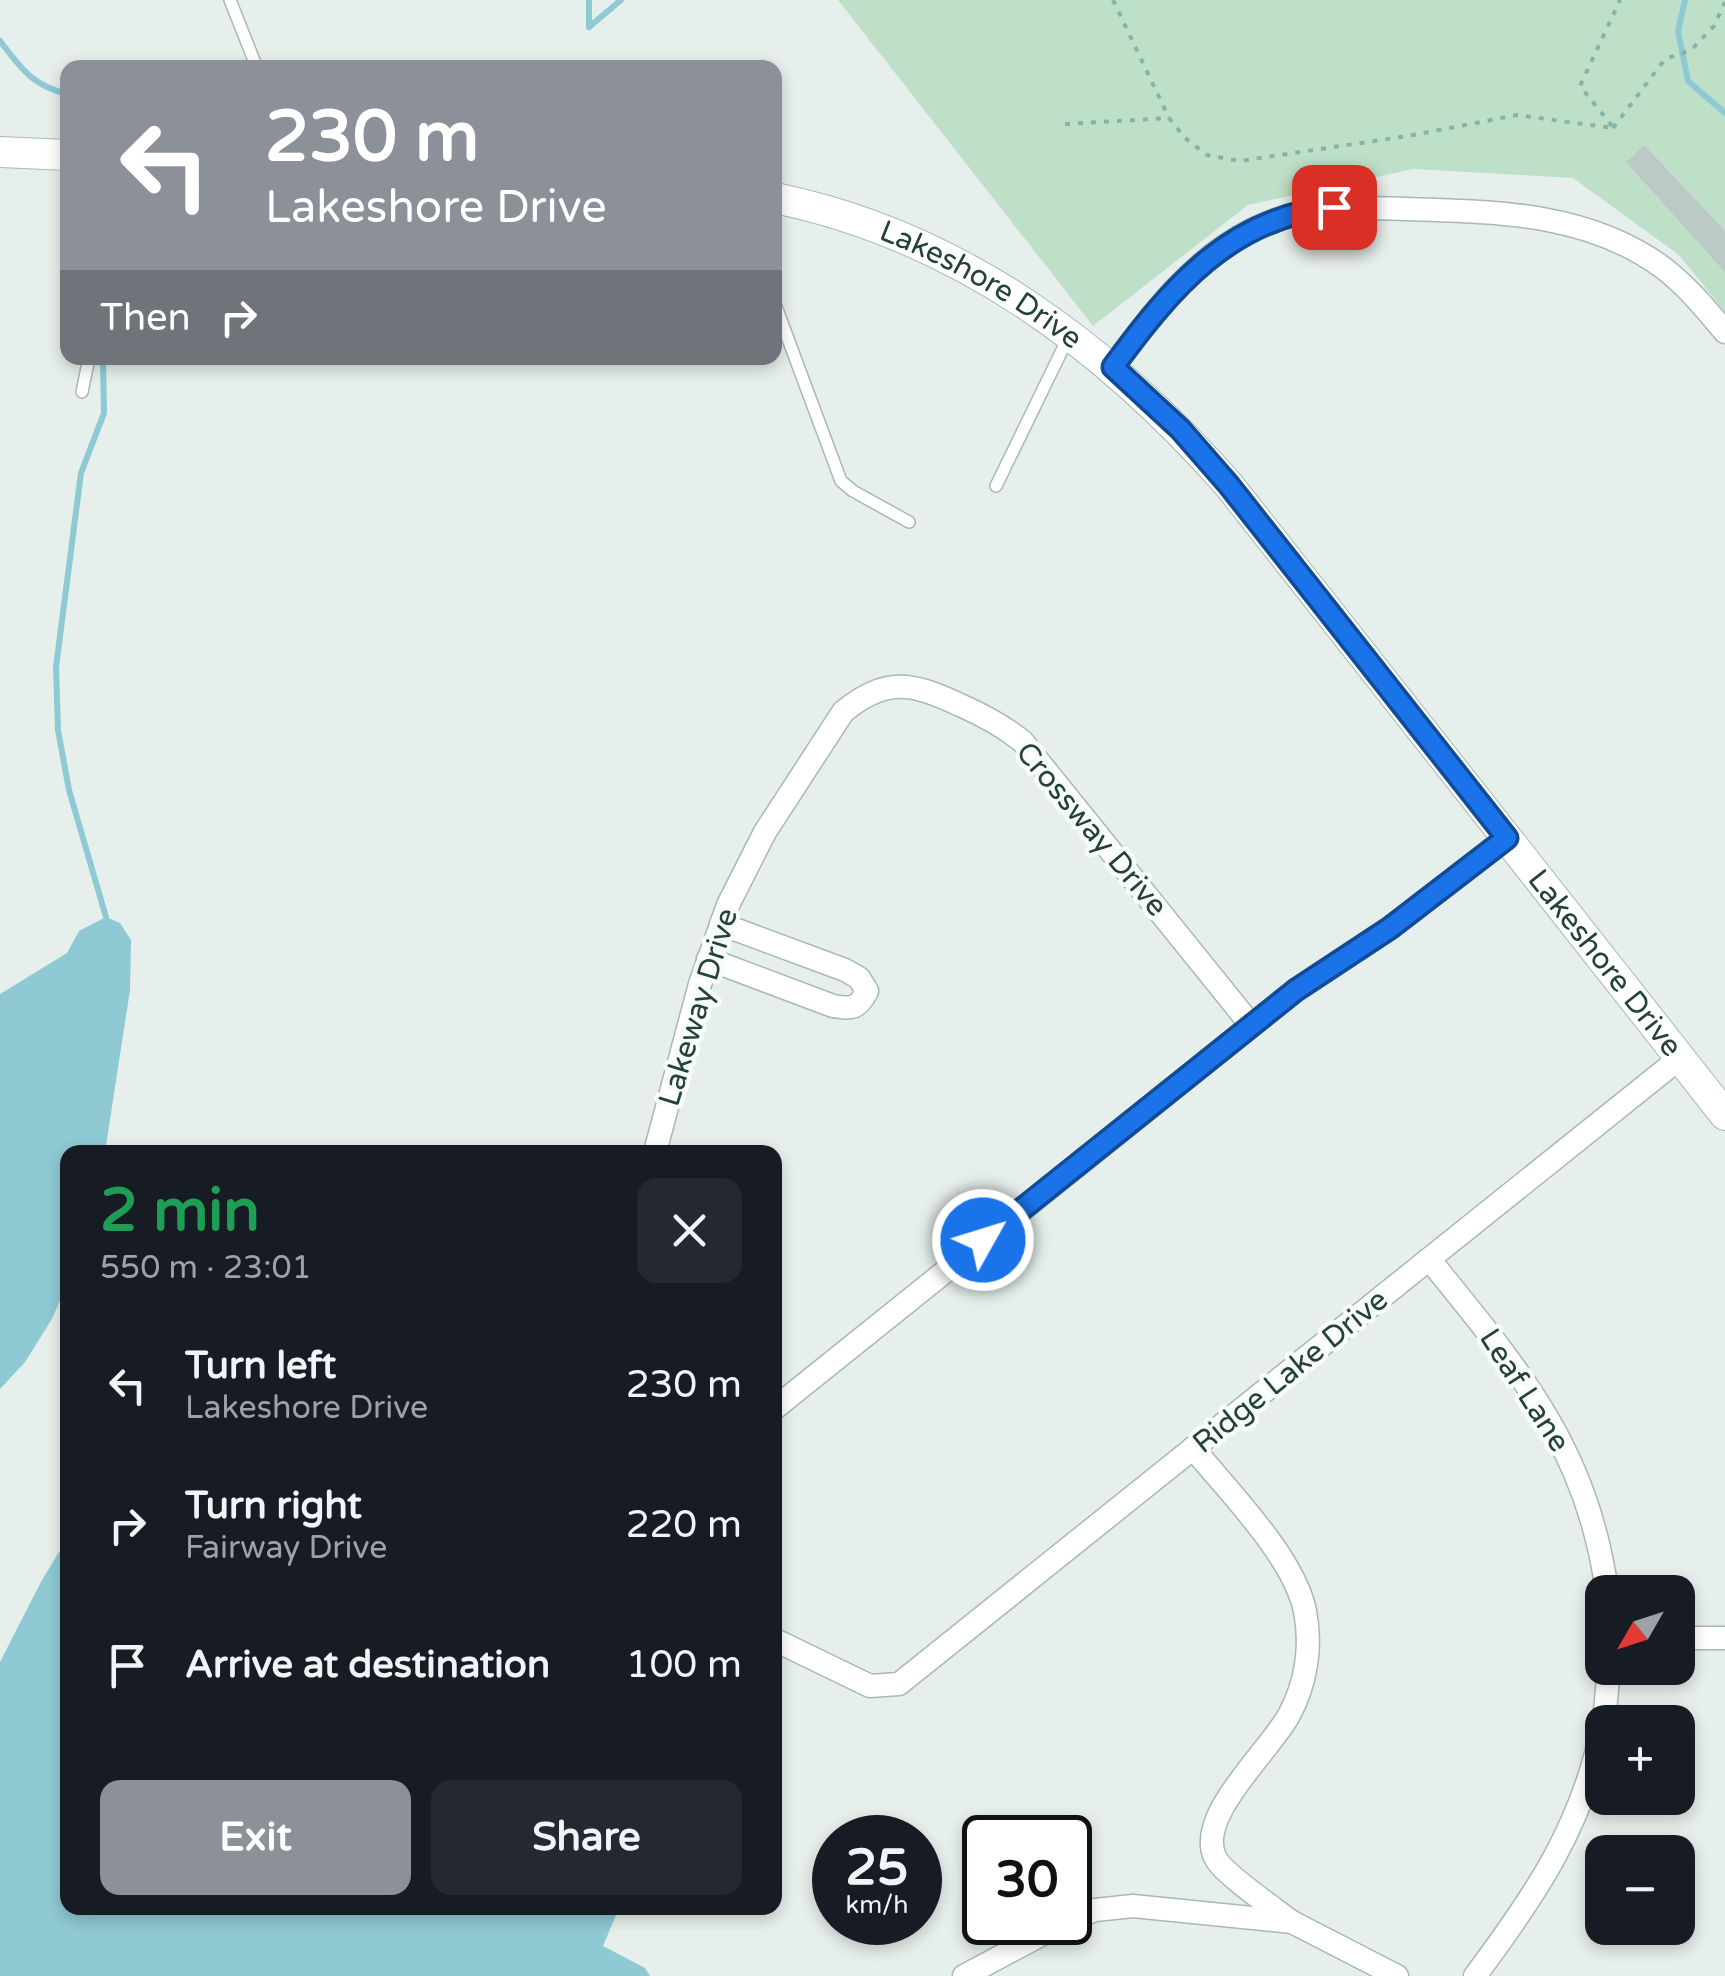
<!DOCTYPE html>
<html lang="en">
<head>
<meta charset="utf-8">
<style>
  :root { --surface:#171b24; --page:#242831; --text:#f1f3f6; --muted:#9ea1a6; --accent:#8c9099 }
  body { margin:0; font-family:"Varela Round",sans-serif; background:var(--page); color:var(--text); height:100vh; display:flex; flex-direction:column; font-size:38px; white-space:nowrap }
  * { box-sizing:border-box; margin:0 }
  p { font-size:32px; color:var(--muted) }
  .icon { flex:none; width:55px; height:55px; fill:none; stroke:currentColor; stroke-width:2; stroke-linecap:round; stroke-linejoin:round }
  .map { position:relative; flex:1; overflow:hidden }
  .panel { position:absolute; left:60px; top:1145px; width:722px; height:770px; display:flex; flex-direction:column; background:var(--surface); border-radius:20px; box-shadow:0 5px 15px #0003 }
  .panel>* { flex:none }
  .top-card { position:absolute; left:60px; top:60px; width:722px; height:305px; border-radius:20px; box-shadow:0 5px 15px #0003; background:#8c9099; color:#fff; overflow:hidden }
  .needle { width:65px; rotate:231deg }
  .fabs { position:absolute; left:1585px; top:1575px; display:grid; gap:20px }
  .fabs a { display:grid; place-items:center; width:110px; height:110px; border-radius:20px; background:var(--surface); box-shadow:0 5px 15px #0003; font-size:50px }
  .speed { position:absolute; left:812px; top:1815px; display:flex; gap:20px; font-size:50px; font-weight:700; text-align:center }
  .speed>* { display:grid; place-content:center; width:130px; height:130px; border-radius:50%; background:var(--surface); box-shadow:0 5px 15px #0003; line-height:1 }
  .speed small { font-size:25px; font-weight:400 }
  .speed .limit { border:5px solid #111; border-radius:15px; background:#fff; color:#111 }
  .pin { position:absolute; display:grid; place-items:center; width:85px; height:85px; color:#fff; margin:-42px; border-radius:20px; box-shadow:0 5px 15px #0006 }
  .me { position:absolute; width:110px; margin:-55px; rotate:51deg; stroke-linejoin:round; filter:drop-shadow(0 0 8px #0008) }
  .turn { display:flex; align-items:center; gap:35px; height:210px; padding:0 40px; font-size:45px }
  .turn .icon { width:130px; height:130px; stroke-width:2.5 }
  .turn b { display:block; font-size:70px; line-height:85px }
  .then { display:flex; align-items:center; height:95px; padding:0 40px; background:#0003; gap:20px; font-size:38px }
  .round { display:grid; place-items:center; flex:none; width:105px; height:105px; border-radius:20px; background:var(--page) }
  .summary { display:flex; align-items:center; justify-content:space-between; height:170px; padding:0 40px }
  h1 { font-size:60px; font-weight:800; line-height:75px; color:#1e9e55 }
  .cta { display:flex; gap:20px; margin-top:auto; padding:20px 40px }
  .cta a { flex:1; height:115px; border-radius:20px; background:var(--accent); color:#fff; font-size:40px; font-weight:800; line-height:115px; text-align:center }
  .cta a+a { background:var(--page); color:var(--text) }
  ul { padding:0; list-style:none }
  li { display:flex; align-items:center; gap:30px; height:140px; padding:0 40px }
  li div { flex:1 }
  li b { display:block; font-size:38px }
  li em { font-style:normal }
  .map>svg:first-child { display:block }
  .green { fill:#bfe0c8 }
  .water { fill:#8ec9d4 }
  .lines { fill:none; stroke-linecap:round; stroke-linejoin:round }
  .stream { stroke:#8ec9d4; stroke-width:6 }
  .building { fill:#bbcac4 }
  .lane-casing { stroke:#a8b8b2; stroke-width:14 }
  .street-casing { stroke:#a8b8b2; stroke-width:25 }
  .secondary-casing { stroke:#a4bbb3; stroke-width:32 }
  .path { stroke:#86b3a5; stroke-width:4; stroke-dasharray:5 8; stroke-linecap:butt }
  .lane { stroke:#fff; stroke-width:11 }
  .street { stroke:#fff; stroke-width:22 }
  .secondary { stroke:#fff; stroke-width:30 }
  .route-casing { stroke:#114b97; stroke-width:25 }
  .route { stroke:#1a73e8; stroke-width:18 }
  .labels { text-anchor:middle; stroke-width:9; stroke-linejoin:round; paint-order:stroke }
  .street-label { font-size:30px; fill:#24423a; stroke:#f7fbf9 }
</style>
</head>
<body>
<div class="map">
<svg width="1725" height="1976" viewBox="0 0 1725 1976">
  <rect width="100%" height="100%" fill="#e6efeb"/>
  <path class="green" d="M 838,0 L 1725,0 L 1725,312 L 1679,255 L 1573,178 L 1413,169 L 1248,205 L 1093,326 Z"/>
  <g class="water">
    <path d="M 106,917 L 120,923 L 131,940 L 130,990 L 105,1152 L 68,1152 L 67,1284 L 52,1319 L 25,1362 L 0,1389 L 0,994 L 67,953 L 79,931 Z"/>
    <path d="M 67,1539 L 68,1908 L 619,1908 L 603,1946 L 645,1968 L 650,1976 L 0,1976 L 0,1662 L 42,1580 Z"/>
  </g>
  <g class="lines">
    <g class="stream">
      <path d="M 1685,0 L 1678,31 L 1688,81 L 1725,113"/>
      <path d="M 589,27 L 621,0"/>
      <path d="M 589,27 L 589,0"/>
      <path d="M 0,41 C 21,68 32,86 68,94"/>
      <path d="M 103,358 L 104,413 L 81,473 L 56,667 L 58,730 L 69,790 L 106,917"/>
    </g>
  </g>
  <path class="building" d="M 1644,145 L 1725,231 L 1725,272 L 1626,162 Z"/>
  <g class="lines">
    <g class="lane-casing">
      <g id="lane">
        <path d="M 230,0 L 257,68"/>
        <path d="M 775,304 L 841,481 L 853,491 L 909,522"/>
        <path d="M 82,392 L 89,358"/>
        <path d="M 996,486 L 1068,338"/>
      </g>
    </g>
    <g class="street-casing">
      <g id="street">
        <path d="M 1113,367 C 1151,315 1193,259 1252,230 C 1303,204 1352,207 1407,209 C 1495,212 1587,212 1662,267 C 1686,285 1706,309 1725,332"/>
        <path d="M 708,959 L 833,1006 C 852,1009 858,1009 867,991 L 859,978 L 845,970 L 721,924"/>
        <path d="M 655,1152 L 700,984 L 728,905 L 765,832 L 843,712 C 886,676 913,683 960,705 C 983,715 1003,726 1022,741 L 1251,1025"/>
        <path d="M 1429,1259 C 1517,1368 1588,1448 1607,1592"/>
        <path d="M 775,1408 L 1296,990 L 1390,928 L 1507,838"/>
        <path d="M 1193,1448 C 1228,1491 1294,1557 1305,1611 C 1312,1647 1306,1684 1289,1715 C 1270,1751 1193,1818 1216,1859 C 1225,1875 1275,1909 1292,1922"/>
        <path d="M 1678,1638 L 1725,1638"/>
        <path d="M 775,1640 L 870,1686 L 899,1684 L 1680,1058"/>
        <path d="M 1604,1722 L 1609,1668"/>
        <path d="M 1070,1920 L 1095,1910 L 1133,1906 L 1292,1922 L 1397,1976"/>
        <path d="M 964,1976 L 1065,1922"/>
        <path d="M 1475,1976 C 1534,1897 1582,1827 1602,1728"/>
      </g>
    </g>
    <g class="secondary-casing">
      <g id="secondary">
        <path d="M 0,152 L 68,155"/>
        <path id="s1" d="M 775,198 C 959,236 1106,346 1228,484 L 1725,1115"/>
      </g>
    </g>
    <g class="path">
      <path d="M 1113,0 L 1169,118"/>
      <path d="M 1065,124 L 1169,118 L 1185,138 L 1207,155 L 1240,161 L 1408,136 L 1517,115 L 1613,128"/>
      <path d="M 1612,126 L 1580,86 L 1620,0"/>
      <path d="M 1613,128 L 1665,59 L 1691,50 L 1714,26 L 1725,2"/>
    </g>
    <use href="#lane" class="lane"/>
    <use href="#street" class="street"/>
    <use href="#secondary" class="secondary"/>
  </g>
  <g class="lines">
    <g class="route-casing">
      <path id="route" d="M 983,1240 L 1296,990 L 1390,928 L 1507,838 L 1228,484 L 1180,429 L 1113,367 C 1171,288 1230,217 1334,207"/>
    </g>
    <use href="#route" class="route"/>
  </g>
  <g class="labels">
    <g class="street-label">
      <text dy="10" stroke="none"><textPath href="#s1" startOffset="225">Lakeshore Drive</textPath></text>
      <text transform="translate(1092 829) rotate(50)" y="10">Crossway Drive</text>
      <text dy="10" stroke="none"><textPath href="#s1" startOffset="1155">Lakeshore Drive</textPath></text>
      <text transform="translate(698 1007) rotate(-73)" y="10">Lakeway Drive</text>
      <text transform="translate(1290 1371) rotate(-39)" y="10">Ridge Lake Drive</text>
      <text transform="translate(1525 1390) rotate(57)" y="10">Leaf Lane</text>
    </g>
  </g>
</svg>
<div class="fabs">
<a><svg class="needle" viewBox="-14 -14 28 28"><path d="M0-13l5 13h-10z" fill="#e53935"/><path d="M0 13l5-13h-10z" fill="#9ea1a6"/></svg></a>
<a>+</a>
<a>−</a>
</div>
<div class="speed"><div>25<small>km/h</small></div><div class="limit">30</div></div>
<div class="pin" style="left:1334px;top:207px;background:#d93025"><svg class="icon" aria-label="arrive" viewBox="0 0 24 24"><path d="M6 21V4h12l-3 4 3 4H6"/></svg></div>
<svg class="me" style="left:983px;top:1240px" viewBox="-20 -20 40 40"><circle r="17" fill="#1a73e8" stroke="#fff" stroke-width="3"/><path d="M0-11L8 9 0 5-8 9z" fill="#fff"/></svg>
<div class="top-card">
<div class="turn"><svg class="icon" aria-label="left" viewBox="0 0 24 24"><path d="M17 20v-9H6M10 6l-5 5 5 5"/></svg><div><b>230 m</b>Lakeshore Drive</div></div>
<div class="then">Then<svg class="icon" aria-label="right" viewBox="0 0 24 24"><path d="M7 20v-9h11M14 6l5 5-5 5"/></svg></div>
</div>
<section class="panel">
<div class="summary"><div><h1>2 min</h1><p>550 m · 23:01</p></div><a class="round"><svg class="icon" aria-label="close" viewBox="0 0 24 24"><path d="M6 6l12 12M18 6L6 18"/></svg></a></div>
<ul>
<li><svg class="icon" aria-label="left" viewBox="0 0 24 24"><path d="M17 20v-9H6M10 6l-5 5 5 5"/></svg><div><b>Turn left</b><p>Lakeshore Drive</p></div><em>230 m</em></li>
<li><svg class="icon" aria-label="right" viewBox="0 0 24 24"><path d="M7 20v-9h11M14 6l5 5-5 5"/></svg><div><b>Turn right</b><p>Fairway Drive</p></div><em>220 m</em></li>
<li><svg class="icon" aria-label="arrive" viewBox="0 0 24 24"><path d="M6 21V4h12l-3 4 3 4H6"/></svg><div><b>Arrive at destination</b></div><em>100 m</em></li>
</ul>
<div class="cta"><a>Exit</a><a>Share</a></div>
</section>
</div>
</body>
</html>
